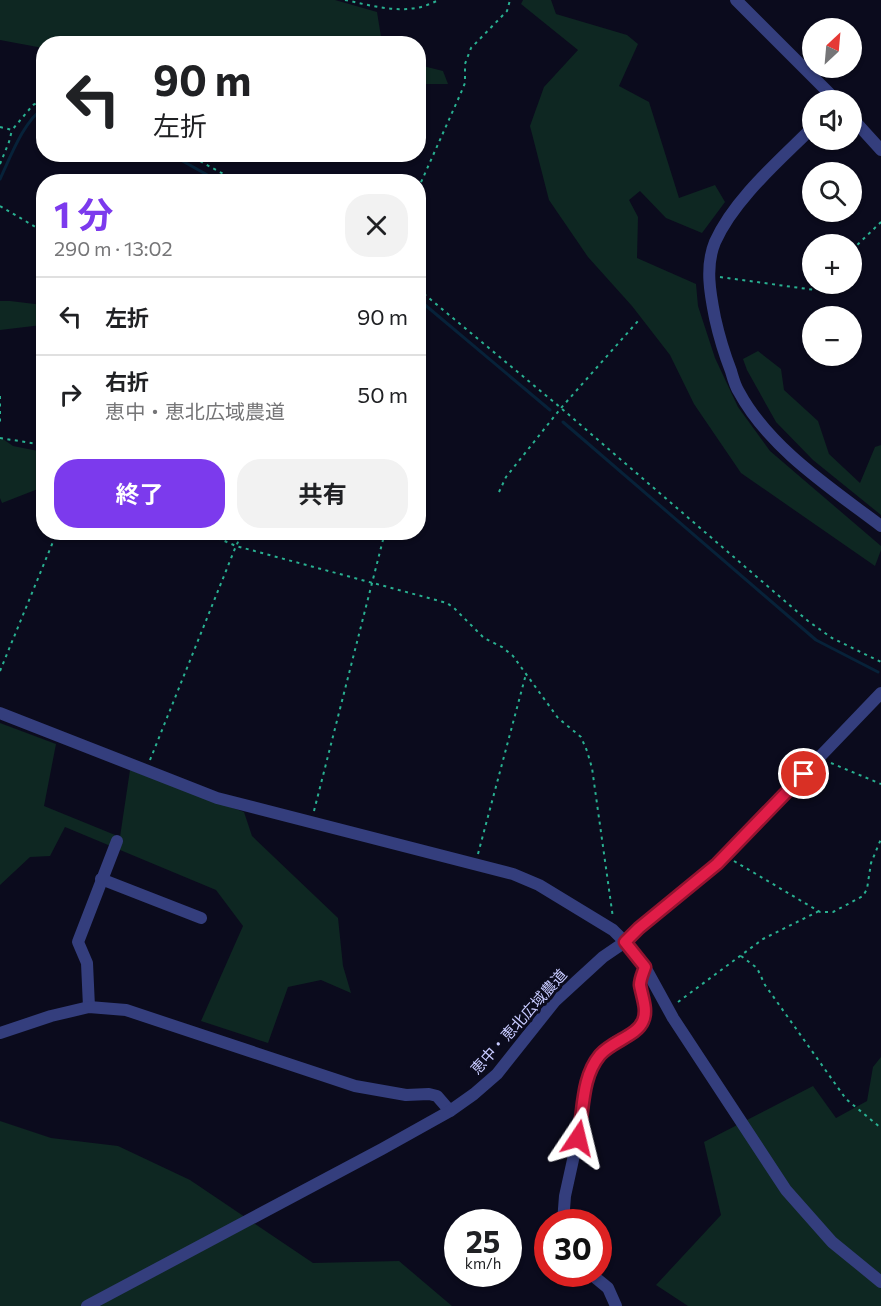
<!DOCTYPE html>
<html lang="ja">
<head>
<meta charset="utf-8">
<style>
  :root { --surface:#fff; --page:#f2f2f2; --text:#202124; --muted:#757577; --line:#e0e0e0; --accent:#7c3aed }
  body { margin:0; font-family:Commissioner,"Noto Sans JP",sans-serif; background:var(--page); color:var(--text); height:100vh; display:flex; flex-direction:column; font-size:22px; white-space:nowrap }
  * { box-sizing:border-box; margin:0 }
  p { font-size:20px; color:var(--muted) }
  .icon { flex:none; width:33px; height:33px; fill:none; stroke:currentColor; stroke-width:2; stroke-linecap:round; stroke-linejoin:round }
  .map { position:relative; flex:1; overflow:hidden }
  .side { position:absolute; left:36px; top:174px; width:390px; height:366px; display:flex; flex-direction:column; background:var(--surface); border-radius:24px; box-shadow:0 2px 4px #0004 }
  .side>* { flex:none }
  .guide { position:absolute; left:36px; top:36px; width:390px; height:126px; border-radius:24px; box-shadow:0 2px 4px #0004; background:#fff; color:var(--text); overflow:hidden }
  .needle { width:39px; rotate:26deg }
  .fabs { position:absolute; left:802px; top:18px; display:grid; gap:12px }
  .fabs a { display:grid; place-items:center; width:60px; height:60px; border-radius:50%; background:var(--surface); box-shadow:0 2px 4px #0004; font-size:30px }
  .speed { position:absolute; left:444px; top:1209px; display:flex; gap:12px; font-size:30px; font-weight:700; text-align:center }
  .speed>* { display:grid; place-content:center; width:78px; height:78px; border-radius:50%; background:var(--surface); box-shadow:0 2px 4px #0004; line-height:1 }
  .speed small { font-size:15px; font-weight:400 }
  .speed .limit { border:9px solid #d22; background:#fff; color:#111 }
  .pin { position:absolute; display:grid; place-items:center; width:51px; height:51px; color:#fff; margin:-26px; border:3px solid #fff; border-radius:50%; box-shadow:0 2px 6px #0007 }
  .me { position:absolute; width:66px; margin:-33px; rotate:10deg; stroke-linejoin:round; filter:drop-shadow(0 0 4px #0008) }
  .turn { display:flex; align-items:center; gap:21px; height:126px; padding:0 18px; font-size:27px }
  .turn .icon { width:78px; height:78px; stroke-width:2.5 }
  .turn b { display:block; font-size:42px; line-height:51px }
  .round { display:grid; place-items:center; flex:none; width:63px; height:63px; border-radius:24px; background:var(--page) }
  .summary { display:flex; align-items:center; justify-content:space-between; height:102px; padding:0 18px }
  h1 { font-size:36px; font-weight:700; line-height:45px; color:var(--accent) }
  .primary-button { display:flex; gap:12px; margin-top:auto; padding:12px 18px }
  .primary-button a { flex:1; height:69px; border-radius:24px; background:var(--accent); color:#fff; font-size:24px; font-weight:700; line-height:69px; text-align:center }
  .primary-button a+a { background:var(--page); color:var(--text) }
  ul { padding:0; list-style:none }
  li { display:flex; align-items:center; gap:18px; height:78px; padding:0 18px; border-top:2px solid var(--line) }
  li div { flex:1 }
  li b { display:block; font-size:22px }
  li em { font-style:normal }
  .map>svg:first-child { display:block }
  .green { fill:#0e2722 }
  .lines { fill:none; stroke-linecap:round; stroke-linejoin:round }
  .stream { stroke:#072239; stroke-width:3 }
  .path { stroke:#29b091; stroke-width:2; stroke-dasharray:3 4.5; stroke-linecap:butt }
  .minor { stroke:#343e7d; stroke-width:12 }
  .tertiary { stroke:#343e7d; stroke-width:12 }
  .route-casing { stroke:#92132f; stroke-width:15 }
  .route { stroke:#e11d48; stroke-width:10 }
  .labels { text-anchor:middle; stroke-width:6; stroke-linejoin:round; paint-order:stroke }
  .street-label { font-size:15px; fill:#c7caff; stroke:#0b0b1d }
</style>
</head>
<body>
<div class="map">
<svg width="881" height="1306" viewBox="0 0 881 1306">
  <rect width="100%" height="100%" fill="#0b0b1d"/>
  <g class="green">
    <path d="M 0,0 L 335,0 L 377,12 L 382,43 L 44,44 L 43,48 L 0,40 Z"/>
    <path d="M 523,0 L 551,0 L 556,14 L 627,35 L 638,44 L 619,86 L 649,102 L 679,198 L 715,185 L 725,202 L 702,233 L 666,218 L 640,191 L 629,200 L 638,217 L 637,258 L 696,284 L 698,306 L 715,358 L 738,407 L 770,451 L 881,546 L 881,550 L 875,566 L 741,473 L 694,404 L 670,355 L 632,306 L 588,257 L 549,200 L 530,126 L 544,87 L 578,50 L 521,4 Z"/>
    <path d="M 419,65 L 443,71 L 448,84 L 419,84 Z"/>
    <path d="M 0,301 L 10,301 L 43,305 L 43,330 L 42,325 L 0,330 Z"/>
    <path d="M 758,351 L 781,369 L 784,390 L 818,421 L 829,454 L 860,483 L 875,447 L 881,445 L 881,515 L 813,460 L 776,422 L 747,370 L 743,359 Z"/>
    <path d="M 0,437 L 13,446 L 43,452 L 43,487 L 2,503 L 0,498 Z"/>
    <path d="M 0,723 L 56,744 L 44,806 L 120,837 L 130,770 L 244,812 L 252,836 L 338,918 L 343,966 L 351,993 L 321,980 L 288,987 L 268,1043 L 201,1021 L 243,926 L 216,890 L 65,827 L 50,856 L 30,857 L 0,885 Z"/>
    <path d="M 881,1057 L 881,1306 L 688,1306 L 656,1285 L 721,1215 L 704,1142 L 813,1086 L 836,1118 L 867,1101 L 873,1067 Z"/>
    <path d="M 0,1121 L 51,1138 L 118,1146 L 190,1180 L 313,1263 L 399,1261 L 452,1306 L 0,1306 Z"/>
  </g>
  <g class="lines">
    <g class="stream">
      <path d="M 170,154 L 220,182"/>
      <path d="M 0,179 C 10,158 24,120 44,108"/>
      <path d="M 418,299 L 550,410"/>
      <path d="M 563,422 L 816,640 L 878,672"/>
    </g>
    <g class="path">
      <path d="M 345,0 C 369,5 392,12 416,8 C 424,7 432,3 439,0"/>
      <path d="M 0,127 L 12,130 L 33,105 L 44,99"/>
      <path d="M 187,154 L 238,182"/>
      <path d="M 0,164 L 9,142 L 12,130"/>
      <path d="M 418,189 L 460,95 L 465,83 L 465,64 L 471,48 L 507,11 L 510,0"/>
      <path d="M 0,206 L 44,232"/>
      <path d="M 852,250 L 881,222"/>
      <path d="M 720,277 L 815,290 L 820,288 L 825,284"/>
      <path d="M 418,289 L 561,408 L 808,621 L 832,638 L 881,662"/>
      <path d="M 418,393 L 425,413 L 425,425 L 418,440"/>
      <path d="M 0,396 L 0,422"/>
      <path d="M 0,438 L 44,445"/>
      <path d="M 499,492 L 506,477 L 561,408 L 638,321"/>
      <path d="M 204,532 L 236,546 L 447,603 L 454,608 L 484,638 L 502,647 L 513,656 L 558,718 L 581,737 L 587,751 L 592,768 L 613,918"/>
      <path d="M 0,671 L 57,532"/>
      <path d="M 150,760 L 236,546 L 243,532"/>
      <path d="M 831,763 L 881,784"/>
      <path d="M 314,811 L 385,532"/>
      <path d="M 478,854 L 526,674"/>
      <path d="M 734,861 L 820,912 L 833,912 L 863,896 L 867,889 L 871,863 L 881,839"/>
      <path d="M 741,956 L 757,968 L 765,985 L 846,1099 L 881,1128"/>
      <path d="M 678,1002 L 763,939 L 819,911"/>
    </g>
    <g class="minor">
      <path d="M 0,713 L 217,798 L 513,874 L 539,885 L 613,930 L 625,942 L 645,967 L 673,1018 L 786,1190 L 832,1242 L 881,1282"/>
      <path d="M 101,879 L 201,918"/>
      <path d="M 89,1007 L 87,963 L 78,942 L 117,841"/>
      <path d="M 0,1033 L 51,1016 L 89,1007 L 126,1010 L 355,1086 L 406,1095 L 429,1094 L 437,1096 L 450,1111"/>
      <path d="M 563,1222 L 565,1196 L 582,1119 L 586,1081 L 592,1067 L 601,1054 L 615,1042 L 634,1033 L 643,1022 L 645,1009 L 640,982 L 645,967"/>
      <path d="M 591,1274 L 608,1288 L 616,1306"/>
    </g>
    <g class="tertiary">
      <path d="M 736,0 L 836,100"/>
      <path d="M 852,118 L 881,150"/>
      <path d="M 813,127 C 780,160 734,199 715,242 C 705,266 710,293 715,318 C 719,336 724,353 731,371 C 733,378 735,386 739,392 C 769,448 831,488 881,526"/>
      <path d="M 87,1306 L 382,1149 L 450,1111 L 474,1094 L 497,1074 L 555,1001 L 603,957 L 625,942 L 639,928 L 717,864 L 881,693"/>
    </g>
  </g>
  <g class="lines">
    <g class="route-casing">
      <path id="route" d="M 578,1138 C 584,1110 581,1078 600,1055 C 612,1041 637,1036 643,1021 C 648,1010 642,997 640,985 C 640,979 643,973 645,967 L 625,942 L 639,928 L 717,864 L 804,774"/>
    </g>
    <use href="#route" class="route"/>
  </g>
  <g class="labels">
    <g class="street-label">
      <text transform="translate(519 1022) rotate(-48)" y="5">恵中・恵北広域農道</text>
    </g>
  </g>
</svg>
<div class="fabs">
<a><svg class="needle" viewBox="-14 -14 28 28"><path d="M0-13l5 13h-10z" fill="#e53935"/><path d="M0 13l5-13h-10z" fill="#757577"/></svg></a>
<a><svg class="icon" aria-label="sound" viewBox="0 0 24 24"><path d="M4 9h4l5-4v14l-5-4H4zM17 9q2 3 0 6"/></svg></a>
<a><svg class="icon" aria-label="search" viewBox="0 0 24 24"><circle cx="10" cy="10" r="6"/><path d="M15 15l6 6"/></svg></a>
<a>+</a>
<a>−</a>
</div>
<div class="speed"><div>25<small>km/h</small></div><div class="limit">30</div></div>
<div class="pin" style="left:804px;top:774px;background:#d93025"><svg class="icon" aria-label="arrive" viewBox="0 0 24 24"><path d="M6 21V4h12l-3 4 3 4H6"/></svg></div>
<svg class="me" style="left:578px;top:1138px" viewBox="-20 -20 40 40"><path d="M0-17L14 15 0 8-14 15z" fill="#e11d48" stroke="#fff" stroke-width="4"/></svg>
<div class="guide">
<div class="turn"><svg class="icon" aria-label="left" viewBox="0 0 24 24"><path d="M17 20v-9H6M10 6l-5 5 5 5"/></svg><div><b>90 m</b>左折</div></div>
</div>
<section class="side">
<div class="summary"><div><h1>1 分</h1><p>290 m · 13:02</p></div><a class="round"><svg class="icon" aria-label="close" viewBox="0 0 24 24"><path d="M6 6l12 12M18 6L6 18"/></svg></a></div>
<ul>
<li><svg class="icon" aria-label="left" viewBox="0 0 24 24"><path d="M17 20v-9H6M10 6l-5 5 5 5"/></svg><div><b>左折</b></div><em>90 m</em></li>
<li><svg class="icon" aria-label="right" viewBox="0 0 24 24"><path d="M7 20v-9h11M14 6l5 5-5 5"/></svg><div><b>右折</b><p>恵中・恵北広域農道</p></div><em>50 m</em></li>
</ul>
<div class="primary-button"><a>終了</a><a>共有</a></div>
</section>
</div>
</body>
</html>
